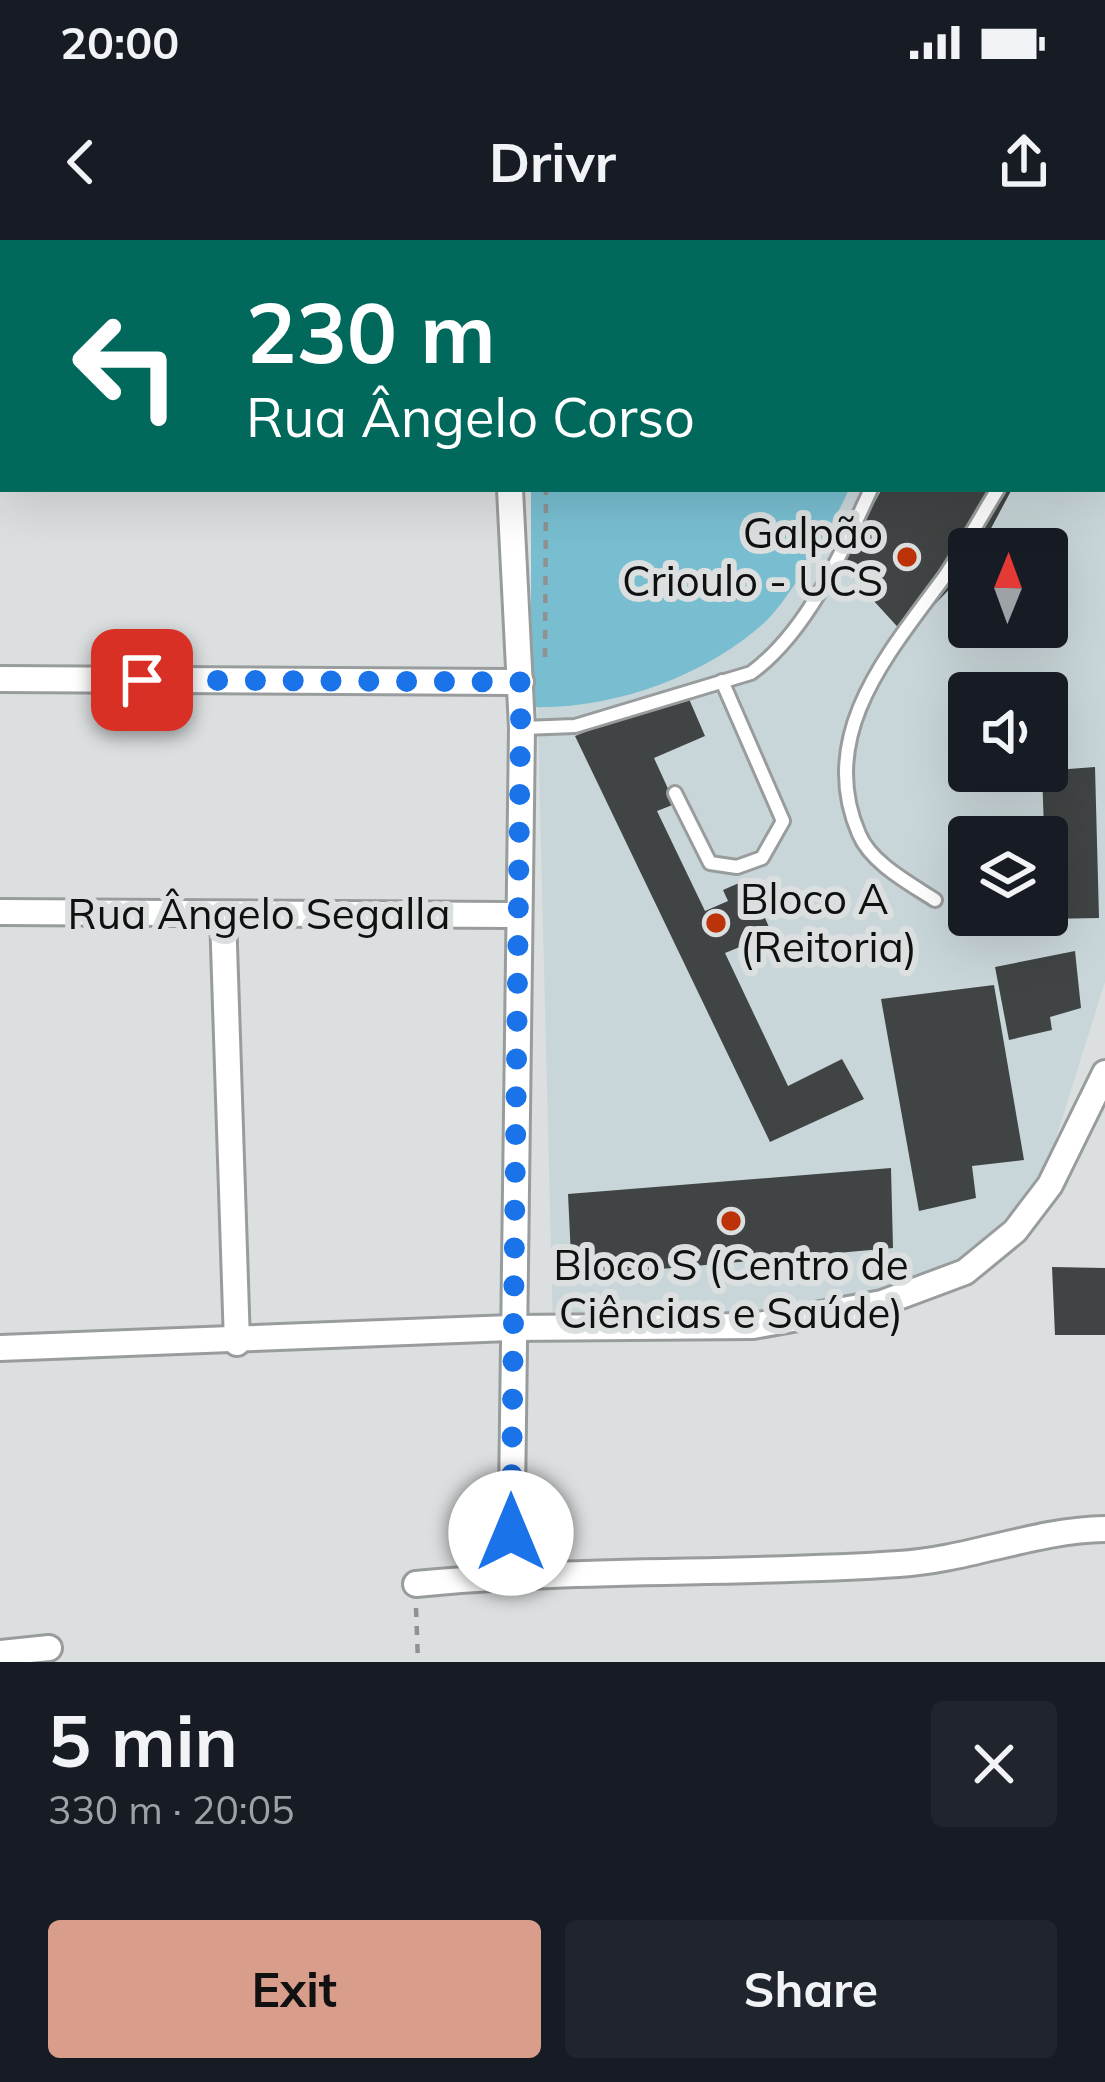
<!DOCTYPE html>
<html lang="en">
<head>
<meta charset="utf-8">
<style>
  :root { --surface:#171b24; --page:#20242c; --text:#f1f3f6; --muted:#9ea1a6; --accent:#d99d8c }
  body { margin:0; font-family:Mulish,sans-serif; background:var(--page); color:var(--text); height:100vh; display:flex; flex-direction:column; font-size:45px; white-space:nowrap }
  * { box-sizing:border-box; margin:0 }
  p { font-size:39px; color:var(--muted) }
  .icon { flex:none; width:66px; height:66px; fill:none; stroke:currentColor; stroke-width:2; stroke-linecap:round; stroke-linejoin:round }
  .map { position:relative; height:1422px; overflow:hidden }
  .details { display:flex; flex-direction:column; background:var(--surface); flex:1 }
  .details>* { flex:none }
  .banner { position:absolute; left:0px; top:0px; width:1107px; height:252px; box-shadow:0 12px 48px #0002; background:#00695c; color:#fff; overflow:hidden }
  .needle { width:78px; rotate:1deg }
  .controls { position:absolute; left:948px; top:288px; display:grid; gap:24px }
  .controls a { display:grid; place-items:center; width:120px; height:120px; border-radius:12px; background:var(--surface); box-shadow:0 12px 48px #0002; font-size:60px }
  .pin { position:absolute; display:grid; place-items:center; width:102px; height:102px; color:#fff; margin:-51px; border-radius:24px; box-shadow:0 6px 18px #0006 }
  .me { position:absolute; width:132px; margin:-66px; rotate:0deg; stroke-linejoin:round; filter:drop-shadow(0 0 9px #0008) }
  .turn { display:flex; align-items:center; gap:42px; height:252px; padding:0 48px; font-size:54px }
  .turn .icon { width:156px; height:156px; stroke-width:2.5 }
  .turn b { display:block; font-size:84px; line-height:102px }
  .round { display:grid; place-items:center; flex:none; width:126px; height:126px; border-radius:12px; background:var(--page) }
  .head { display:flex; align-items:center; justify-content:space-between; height:204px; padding:0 48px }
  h1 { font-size:72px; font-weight:700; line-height:90px }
  .cta { display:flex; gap:24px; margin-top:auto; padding:24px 48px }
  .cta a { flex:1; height:138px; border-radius:12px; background:var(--accent); color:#111; font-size:48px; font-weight:700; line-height:138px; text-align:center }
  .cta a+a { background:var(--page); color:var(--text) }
  .status { display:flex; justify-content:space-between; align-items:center; height:84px; padding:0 60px; background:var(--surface); direction:ltr }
  .status svg { height:33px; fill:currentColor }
  header { display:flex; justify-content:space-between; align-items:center; height:156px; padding:0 48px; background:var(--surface); font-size:54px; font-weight:700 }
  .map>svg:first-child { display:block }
  .built { fill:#c9d6d9; fill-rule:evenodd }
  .green { fill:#78bed0 }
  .building { fill:#414444 }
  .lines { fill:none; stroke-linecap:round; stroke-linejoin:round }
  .service-casing { stroke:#999c9d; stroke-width:18 }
  .minor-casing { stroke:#999c9d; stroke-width:30 }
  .path { stroke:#909292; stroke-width:4.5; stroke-dasharray:9 9; stroke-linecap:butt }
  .service { stroke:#fff; stroke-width:12 }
  .minor { stroke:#fff; stroke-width:24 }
  .route { stroke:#1a73e8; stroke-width:21; stroke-dasharray:0 37.8 }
  .poi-dot { fill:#bc330a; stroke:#dcdfe0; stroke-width:4.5 }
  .labels { text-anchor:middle; stroke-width:12; stroke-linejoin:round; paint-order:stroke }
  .poi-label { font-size:42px; fill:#0f1010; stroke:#dcdfe0; text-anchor:end }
  .street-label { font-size:42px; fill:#0f1010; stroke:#dcdfe0 }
</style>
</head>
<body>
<div class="status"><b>20:00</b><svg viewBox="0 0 49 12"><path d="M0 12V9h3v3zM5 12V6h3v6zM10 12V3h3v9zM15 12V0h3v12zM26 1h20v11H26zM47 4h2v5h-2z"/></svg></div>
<header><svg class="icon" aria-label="back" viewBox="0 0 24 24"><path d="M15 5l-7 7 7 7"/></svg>Drivr<svg class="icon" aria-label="share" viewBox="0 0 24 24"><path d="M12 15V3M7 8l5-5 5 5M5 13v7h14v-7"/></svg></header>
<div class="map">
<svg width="1105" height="1422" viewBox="0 0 1105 1422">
  <rect width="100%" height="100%" fill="#dcdfe0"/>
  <path class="built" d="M 526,0 L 1105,0 L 1105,742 L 1045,933 L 972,1016 L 878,1058 L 752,1084 L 553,1089 L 532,249 L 1104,249 L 1104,3 ZM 969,309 L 1047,309 L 1047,387 L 969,387 ZM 969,453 L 1047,453 L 1047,531 L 969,531 ZM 969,597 L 1047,597 L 1047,675 L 969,675 Z"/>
  <path class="green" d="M 531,249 L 849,249 C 836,280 788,362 764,383 C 704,437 611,470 531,467 Z"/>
  <g class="building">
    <path d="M 882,249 L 1012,249 L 980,309 L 969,309 L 968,330 L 905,395 L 840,324 Z"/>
    <path d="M 686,452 L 705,496 L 654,518 L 675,564 L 657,571 L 705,671 L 728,661 L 723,650 L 748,639 L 772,694 L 725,713 L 788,846 L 842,819 L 864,859 L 770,902 L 575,496 Z"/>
    <path d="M 1095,527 L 1099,678 L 1047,679 L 1042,531 Z"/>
    <path d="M 1075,711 L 1081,768 L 1050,777 L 1052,790 L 1009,800 L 995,727 Z"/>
    <path d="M 994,745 L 1024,920 L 972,926 L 976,958 L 919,971 L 881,759 Z"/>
    <path d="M 891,928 L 893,1008 L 572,1037 L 568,954 Z"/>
    <path d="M 1052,1027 L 1105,1028 L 1105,1095 L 1055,1095 Z"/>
  </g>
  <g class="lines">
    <g class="service-casing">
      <g id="service">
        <path d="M 880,0 L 880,3"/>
        <path d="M 523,488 L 575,486 L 751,433 C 808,391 842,312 871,249"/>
        <path d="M 675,553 L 710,623 L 737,627 L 762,618 L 783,581 L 722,441"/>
        <path d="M 935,660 C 909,643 871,623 859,594 C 815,494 891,410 945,336 C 964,308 980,278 998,249"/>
      </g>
    </g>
    <g class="minor-casing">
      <g id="minor">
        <path d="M 517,3 L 517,0"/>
        <path d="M 0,192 L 3,192"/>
        <path d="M 510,249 L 522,488 L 511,1334"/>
        <path d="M 0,439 L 521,442"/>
        <path d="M 0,672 L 519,675"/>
        <path d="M 223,675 L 237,1103"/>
        <path d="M 0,1108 L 511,1088 L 753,1086 L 882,1063 L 965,1032 L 1015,991 L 1050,945 L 1105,833"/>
        <path d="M 416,1344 C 576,1328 738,1335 899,1324 C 968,1320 1035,1290 1105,1289"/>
        <path d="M 0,1413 L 49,1408"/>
      </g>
    </g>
    <g class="path">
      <path d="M 549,0 L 550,3"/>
      <path d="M 545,417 L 546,249"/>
      <path d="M 416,1368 L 418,1422"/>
    </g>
    <use href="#service" class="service"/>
    <use href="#minor" class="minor"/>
  </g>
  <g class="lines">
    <path class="route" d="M 142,440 L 521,442 L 511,1293"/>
  </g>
  <g class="poi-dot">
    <circle cx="907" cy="317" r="12"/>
    <circle cx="716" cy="683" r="12"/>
    <circle cx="731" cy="981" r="12"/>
  </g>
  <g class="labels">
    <g class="poi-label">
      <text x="883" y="308">Galpão<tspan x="883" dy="48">Crioulo - UCS</tspan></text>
      <text x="740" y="674" text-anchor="start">Bloco A<tspan x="740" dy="48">(Reitoria)</tspan></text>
      <text x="731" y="1040" text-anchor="middle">Bloco S (Centro de<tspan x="731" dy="48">Ciências e Saúde)</tspan></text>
    </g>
    <g class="street-label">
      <text x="259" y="689">Rua Ângelo Segalla</text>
    </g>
  </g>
</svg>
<div class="controls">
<a><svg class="needle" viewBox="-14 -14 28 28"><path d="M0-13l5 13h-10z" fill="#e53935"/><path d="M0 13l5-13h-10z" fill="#9ea1a6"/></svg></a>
<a><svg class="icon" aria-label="sound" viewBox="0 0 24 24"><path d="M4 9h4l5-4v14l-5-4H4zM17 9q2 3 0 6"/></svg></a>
<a><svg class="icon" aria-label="layers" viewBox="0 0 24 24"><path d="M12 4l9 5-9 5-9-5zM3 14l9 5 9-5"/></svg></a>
</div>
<div class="pin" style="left:142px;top:440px;background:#d93025"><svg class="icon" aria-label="arrive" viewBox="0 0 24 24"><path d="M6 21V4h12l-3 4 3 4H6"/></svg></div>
<svg class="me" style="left:511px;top:1293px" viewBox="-20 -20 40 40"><circle r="19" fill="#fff"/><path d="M0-13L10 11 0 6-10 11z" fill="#1a73e8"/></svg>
<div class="banner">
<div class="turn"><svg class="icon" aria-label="left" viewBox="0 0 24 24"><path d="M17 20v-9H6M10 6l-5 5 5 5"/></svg><div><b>230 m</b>Rua Ângelo Corso</div></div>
</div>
</div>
<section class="details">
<div class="head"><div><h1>5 min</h1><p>330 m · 20:05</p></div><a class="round"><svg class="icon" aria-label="close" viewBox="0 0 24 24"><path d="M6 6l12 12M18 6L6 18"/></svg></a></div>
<div class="cta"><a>Exit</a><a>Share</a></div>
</section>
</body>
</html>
